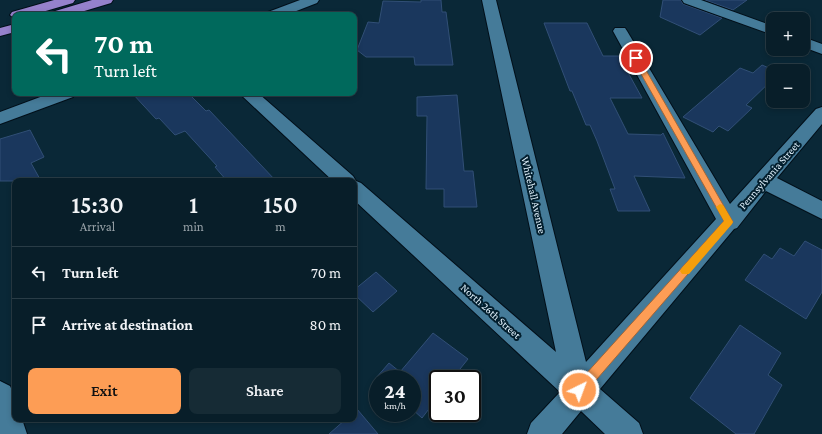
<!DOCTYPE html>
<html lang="en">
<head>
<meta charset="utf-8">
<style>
  :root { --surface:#081e29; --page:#162b35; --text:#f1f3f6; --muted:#98a2a8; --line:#293c46; --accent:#fd9d55 }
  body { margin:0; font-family:"Crimson Pro",serif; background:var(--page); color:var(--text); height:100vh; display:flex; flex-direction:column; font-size:15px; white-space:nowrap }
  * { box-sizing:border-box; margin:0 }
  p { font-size:13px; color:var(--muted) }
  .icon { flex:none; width:22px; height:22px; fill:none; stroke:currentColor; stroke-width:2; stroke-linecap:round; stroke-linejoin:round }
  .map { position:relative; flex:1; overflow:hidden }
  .side { position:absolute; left:12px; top:178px; width:345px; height:244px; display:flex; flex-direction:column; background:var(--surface); border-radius:8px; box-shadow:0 2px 6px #0003,0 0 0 1px var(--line) }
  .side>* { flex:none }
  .banner { position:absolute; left:12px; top:12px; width:345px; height:84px; border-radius:8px; box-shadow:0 2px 6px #0003,0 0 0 1px var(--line); background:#00695c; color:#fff; overflow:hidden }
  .controls { position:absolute; left:766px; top:12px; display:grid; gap:8px }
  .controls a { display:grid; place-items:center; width:44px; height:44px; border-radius:8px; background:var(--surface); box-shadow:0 2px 6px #0003,0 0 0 1px var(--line); font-size:20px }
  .speed { position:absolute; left:369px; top:370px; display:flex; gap:8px; font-size:20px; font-weight:700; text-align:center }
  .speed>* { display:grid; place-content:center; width:52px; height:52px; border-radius:50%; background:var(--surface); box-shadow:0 2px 6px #0003,0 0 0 1px var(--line); line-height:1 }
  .speed small { font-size:10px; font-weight:400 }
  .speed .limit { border:2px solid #111; border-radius:6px; background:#fff; color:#111 }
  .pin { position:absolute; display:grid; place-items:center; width:34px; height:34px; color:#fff; margin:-17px; border:2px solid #fff; border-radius:50%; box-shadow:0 1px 4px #0007 }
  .me { position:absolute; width:44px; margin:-22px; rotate:42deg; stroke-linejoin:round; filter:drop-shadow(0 0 3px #0008) }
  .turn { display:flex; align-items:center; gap:14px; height:84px; padding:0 16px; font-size:18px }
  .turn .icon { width:52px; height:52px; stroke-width:2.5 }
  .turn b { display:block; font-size:28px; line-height:34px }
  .eta { display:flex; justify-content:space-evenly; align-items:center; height:68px; text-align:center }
  .eta b { font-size:24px; font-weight:600; line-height:28px }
  .primary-button { display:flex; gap:8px; margin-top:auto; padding:8px 16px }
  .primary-button a { flex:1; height:46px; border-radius:8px; background:var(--accent); color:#111; font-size:16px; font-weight:600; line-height:46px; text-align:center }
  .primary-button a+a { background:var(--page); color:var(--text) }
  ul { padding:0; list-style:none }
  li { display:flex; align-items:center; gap:12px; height:52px; padding:0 16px; border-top:1px solid var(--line) }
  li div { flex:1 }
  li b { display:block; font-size:15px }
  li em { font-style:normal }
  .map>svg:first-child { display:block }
  .building { fill:#1a375d; stroke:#314f76 }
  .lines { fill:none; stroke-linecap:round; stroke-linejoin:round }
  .minor-casing { stroke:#020f19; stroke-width:2 }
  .highway-casing { stroke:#020f19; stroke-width:2 }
  .minor { fill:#457b99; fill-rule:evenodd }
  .highway { fill:#9581cc; fill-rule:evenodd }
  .route { fill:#fd9d55; stroke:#a46637 }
  .slow { fill:#f59e0b }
  .labels { text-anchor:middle; stroke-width:4; stroke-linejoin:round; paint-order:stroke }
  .street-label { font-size:11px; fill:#e3f3fe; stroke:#021e2d }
</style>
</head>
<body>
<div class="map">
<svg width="822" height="434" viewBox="0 0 822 434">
  <rect width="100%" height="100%" fill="#0a2837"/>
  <g class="building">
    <path d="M 421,0 L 441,0 L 442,12 L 446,12 L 453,65 L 415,65 L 414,57 L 366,57 L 357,50 L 368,22 L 379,23 L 383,1 L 421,2 Z"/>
    <path d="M 663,0 L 681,0 L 683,4 L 722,18 L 700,35 L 660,17 Z"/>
    <path d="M 705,0 L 747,0 L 733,10 Z"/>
    <path d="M 544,23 L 587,23 L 603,56 L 619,56 L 642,98 L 610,98 L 628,134 L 661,135 L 663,133 L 685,178 L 634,176 L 650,211 L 618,211 L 610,189 L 615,189 L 597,141 L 590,125 L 586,125 L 572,91 L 570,91 Z"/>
    <path d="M 762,65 L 776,71 L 773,71 L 773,79 L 746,105 L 752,108 L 728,131 L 719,126 L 713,132 L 683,117 L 740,68 L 753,73 Z"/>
    <path d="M 132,93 L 188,93 L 206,111 L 209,110 L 276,181 L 227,181 L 215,167 L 217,166 L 185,131 L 175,135 L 159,118 L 156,119 Z"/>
    <path d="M 457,95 L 464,171 L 473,171 L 477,207 L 444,207 L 444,189 L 426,189 L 427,116 L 417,116 L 417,97 Z"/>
    <path d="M 30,130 L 44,157 L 31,163 L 41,181 L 0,181 L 0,139 Z"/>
    <path d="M 805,241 L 822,250 L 822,292 L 806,319 L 745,280 L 764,254 L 772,259 L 780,248 L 794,256 Z"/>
    <path d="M 376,272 L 397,291 L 373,312 L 354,294 L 354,290 Z"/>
    <path d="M 740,325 L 781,353 L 768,375 L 782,385 L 754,434 L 736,434 L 690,398 Z"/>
    <path d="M 433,333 L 468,359 L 452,379 L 438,379 L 438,397 L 422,418 L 412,409 L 412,379 L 378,380 L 376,378 L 389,363 L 400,372 Z"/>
    <path d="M 357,409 L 378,434 L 329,434 L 346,419 L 354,419 L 354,412 Z"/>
  </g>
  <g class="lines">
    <g class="minor-casing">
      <g id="minor">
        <path d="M 300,0 L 319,0 L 317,3 L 286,15 L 266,15 L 268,12 Z"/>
        <path d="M 482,0 L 496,0 L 586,362 L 716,219 L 613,31 L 615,28 L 625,28 L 627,31 L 730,204 L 816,109 L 822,107 L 822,124 L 777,178 L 822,201 L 822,219 L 766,191 L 737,228 L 734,229 L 600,389 L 639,423 L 643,434 L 605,434 L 581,411 L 562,434 L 527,434 L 531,423 L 560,392 L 354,200 L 354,181 L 333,181 L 239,93 L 258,93 L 353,176 L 356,181 L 361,183 L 556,352 Z"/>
        <path d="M 682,0 L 701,0 L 773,26 L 773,35 L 684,3 Z"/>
        <path d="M 803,37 L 822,44 L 822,54 L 803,47 Z"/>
        <path d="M 51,93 L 76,93 L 73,97 L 0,124 L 0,112 Z"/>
        <path d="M 0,381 L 10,386 L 15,397 L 15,419 L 22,419 L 27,434 L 0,434 Z"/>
      </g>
    </g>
    <g class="highway-casing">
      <g id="highway">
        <path d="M 54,0 L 75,0 L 73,3 L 32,15 L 15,15 L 15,19 L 10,15 L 12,12 Z"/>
        <path d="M 92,0 L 113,0 L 111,3 L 71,15 L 50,15 L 52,12 Z"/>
        <path d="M 15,24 L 15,32 L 0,36 L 0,28 Z"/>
      </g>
    </g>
    <use href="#minor" class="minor"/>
    <use href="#highway" class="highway"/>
  </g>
  <path class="route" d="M 633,57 L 639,58 L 733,222 L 584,394 L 579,396 L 575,394 L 573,390 L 575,386 L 724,221 L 632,58 Z"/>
  <path class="slow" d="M 720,204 L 723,205 L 733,222 L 732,224 L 689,274 L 682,274 L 680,271 L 682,268 L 724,221 L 716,207 Z"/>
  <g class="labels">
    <g class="street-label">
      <text transform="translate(769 175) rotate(-49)" y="4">Pennsylvania Street</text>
      <text transform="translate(534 195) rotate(77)" y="4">Whitehall Avenue</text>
      <text transform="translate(491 311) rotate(42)" y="4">North 26th Street</text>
    </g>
  </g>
</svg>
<div class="controls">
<a>+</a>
<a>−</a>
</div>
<div class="speed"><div>24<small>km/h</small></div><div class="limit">30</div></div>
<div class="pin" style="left:636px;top:58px;background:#d93025"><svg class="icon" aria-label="arrive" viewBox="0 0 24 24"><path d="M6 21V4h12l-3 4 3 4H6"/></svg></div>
<svg class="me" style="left:579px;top:390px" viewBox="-20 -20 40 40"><circle r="17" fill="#fd9d55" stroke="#fff" stroke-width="3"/><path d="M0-11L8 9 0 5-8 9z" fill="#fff"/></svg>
<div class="banner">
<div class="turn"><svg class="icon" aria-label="left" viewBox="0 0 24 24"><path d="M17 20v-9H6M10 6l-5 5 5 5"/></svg><div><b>70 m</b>Turn left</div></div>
</div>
<section class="side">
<div class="eta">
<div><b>15:30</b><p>Arrival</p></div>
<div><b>1</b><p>min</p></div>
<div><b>150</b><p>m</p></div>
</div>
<ul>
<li><svg class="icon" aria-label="left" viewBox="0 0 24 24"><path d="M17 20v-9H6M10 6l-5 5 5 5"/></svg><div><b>Turn left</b></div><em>70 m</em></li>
<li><svg class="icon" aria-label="arrive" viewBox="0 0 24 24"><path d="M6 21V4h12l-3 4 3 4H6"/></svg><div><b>Arrive at destination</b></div><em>80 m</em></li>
</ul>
<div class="primary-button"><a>Exit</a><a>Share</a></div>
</section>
</div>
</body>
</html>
